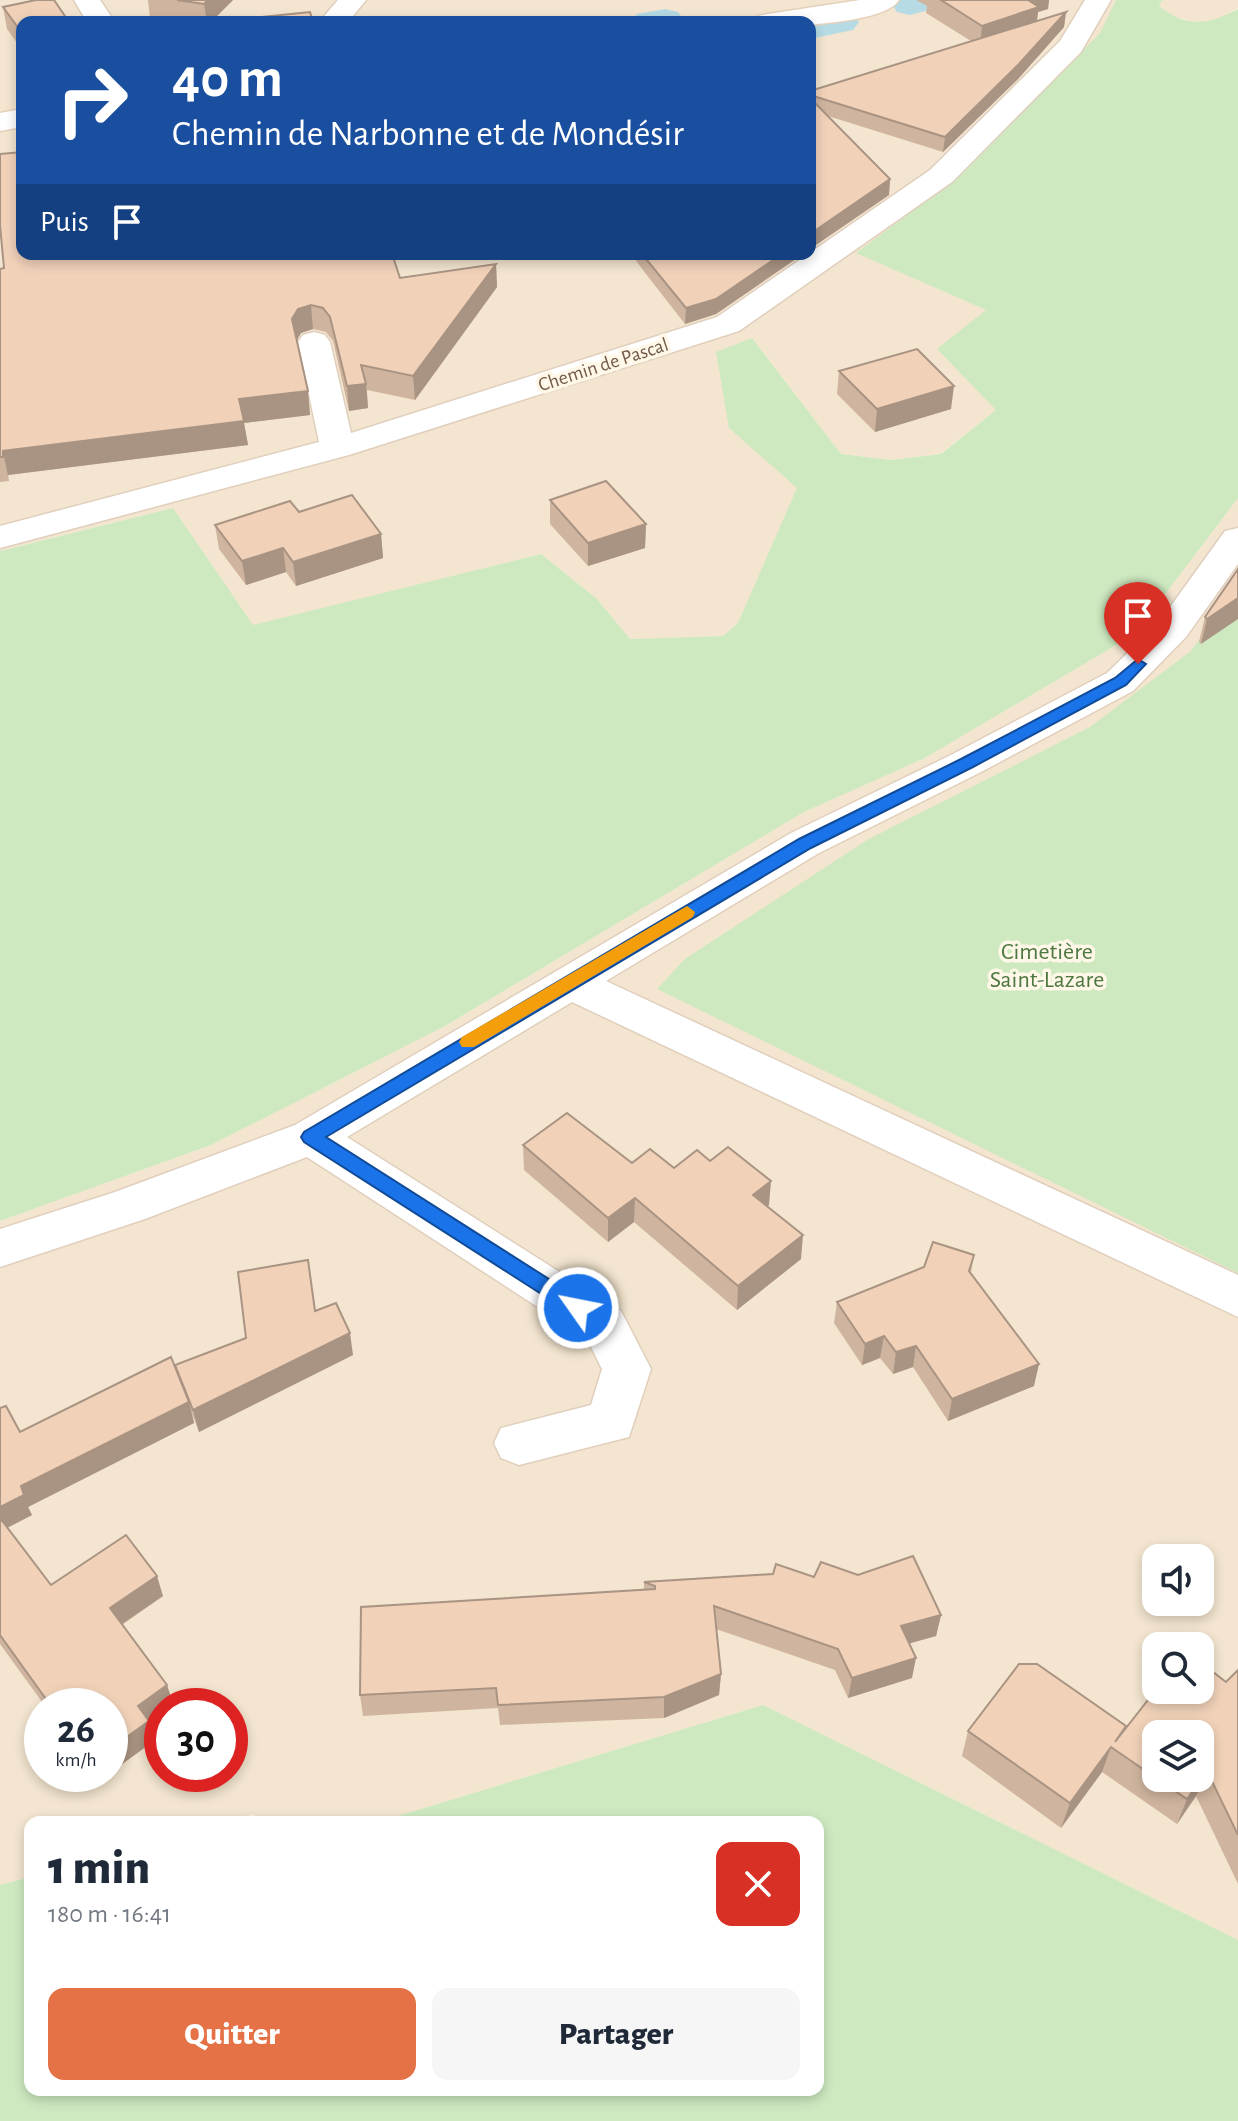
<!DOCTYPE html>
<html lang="fr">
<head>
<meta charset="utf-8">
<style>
  :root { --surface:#fff; --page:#f6f6f7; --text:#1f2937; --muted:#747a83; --accent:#e57246 }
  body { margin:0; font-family:"Alegreya Sans",sans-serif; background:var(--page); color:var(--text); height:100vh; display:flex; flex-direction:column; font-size:30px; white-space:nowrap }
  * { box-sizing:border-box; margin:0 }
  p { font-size:26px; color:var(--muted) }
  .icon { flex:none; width:44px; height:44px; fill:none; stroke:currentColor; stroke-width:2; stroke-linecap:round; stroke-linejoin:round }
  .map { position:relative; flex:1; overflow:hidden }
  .sheet { position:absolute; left:24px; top:1816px; width:800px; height:280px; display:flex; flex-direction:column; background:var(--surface); border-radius:16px; box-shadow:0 4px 12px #0003 }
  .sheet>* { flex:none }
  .top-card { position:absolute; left:16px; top:16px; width:800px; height:244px; border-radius:16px; box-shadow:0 4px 12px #0003; background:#1a4fa0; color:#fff; overflow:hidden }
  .controls { position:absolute; left:1142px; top:1544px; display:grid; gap:16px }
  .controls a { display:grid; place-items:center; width:72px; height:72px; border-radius:16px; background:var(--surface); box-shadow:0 4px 12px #0003; font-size:40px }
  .speed { position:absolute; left:24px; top:1688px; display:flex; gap:16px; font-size:40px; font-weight:700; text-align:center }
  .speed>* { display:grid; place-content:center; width:104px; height:104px; border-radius:50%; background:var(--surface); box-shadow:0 4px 12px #0003; line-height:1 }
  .speed small { font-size:20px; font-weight:400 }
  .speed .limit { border:12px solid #d22; background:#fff; color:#111 }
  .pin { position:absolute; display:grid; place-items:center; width:68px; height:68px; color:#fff; margin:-82px -34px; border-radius:50% 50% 50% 0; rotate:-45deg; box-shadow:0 0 8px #0007 }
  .pin .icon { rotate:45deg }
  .me { position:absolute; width:88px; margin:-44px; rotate:303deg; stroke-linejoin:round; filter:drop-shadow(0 0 6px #0008) }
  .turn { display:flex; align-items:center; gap:28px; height:168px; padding:0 24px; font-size:36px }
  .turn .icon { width:104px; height:104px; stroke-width:2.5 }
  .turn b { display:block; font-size:56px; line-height:68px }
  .then { display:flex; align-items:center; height:76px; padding:0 24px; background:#0003; gap:16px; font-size:30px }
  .round { display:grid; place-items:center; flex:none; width:84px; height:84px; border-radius:16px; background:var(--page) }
  .summary { display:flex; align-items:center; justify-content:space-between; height:136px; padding:0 24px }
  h1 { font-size:48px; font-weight:800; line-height:60px }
  .action { display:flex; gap:16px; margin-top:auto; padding:16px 24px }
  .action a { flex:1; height:92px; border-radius:16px; background:var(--accent); color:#fff; font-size:32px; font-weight:800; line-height:92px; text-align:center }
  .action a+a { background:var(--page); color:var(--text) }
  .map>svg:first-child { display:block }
  .residential { fill:#f3e5cf; fill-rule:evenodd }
  .green { fill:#cee9c0 }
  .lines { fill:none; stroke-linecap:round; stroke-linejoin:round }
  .canal { fill:#b6dbe5; fill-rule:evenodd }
  .street-casing { stroke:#e0cfbd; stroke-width:3 }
  .secondary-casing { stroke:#e5d1bb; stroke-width:3 }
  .street { fill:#fff; fill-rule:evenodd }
  .secondary { fill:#fff; fill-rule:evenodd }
  .wall { fill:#cfb59f }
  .shaded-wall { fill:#a99382 }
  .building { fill:#f1d2b9; stroke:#a99382; stroke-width:2 }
  .route { fill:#1a73e8; stroke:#114b97; stroke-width:2 }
  .slow { fill:#f59e0b }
  .labels { text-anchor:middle; stroke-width:7; stroke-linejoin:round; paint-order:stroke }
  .far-street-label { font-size:20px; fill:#725948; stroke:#fff7e7 }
  .park-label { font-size:24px; fill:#4e7841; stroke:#fff7e7 }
</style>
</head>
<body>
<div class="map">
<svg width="1238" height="2121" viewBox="0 0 1238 2121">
  <rect width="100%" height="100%" fill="#fcf3e1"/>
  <g class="residential">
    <path d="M 0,0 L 1116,0 L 1101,33 L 961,175 L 857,253 L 986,310 L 996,410 L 940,454 L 891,460 L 841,454 L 753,339 L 729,428 L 798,487 L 738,623 L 723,636 L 630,639 L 597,599 L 541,554 L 253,626 L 173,508 L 0,551 ZM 22,22 L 810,22 L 810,254 L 22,254 Z"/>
    <path d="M 1162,0 L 1238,0 L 1238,8 L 1216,21 L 1194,22 L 1170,15 L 1159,6 Z"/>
    <path d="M 1238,498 L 1238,1940 L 763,1705 L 378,1822 L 255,1822 L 254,1814 L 225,1822 L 30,1822 L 30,1877 L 0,1885 L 0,1221 L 211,1145 L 445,1026 L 804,812 L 925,758 L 1135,634 ZM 1156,1558 L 1200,1558 L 1200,1602 L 1156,1602 ZM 1156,1646 L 1200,1646 L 1200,1690 L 1156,1690 ZM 42,1706 L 110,1706 L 110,1774 L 42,1774 ZM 162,1706 L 230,1706 L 230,1774 L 162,1774 ZM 1156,1734 L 1200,1734 L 1200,1778 L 1156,1778 Z"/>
  </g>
  <g class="green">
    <path d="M 1116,0 L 1162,0 L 1159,6 C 1186,28 1209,25 1238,9 L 1238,498 L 1135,634 L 925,758 L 804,812 L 445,1026 L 211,1145 L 0,1221 L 0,551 L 173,508 L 253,625 L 541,554 L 597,599 L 630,639 L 723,636 L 738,623 L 797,488 L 729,428 L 716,352 L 752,338 L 841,454 L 891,460 L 941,454 L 996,410 L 937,349 L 986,310 L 856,253 L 961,175 L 1100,33 Z"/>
    <path d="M 1238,587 L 1238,1273 L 657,989 L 685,959 L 867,840 L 1090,727 L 1191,651 Z"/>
    <path d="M 763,1705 L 1238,1940 L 1238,2121 L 0,2121 L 0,1885 L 30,1877 L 30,2090 L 818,2090 L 818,1822 L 378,1822 Z"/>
  </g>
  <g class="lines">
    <g class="canal">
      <path d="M 894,0 L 942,0 L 937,8 L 910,15 L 897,12 L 892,4 Z"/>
      <path d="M 665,9 L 678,12 L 684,20 L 631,22 L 637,14 Z"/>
      <path d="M 840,11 L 853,14 L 859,22 L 853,30 L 810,39 L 810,22 L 795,22 Z"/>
    </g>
    <g class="street-casing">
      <g id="street">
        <path d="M 74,0 L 100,0 L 115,22 L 87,22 Z"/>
        <path d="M 338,0 L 366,0 L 348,22 L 319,22 Z"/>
        <path d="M 1085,0 L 1111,0 L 1081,52 L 952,182 L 739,331 L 349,455 L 0,548 L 0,526 L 319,442 L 298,342 L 303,335 L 314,332 L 325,335 L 330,342 L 351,433 L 717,317 L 930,170 L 1060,41 Z"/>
        <path d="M 1238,528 L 1238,564 L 1186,637 L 1133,691 L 981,772 L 819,853 L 606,981 L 1238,1275 L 1238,1317 L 572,1002 L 347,1137 L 621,1311 L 651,1369 L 629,1437 L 519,1465 L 501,1458 L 494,1443 L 501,1428 L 591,1405 L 602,1369 L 587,1339 L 307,1157 L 145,1219 L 0,1267 L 0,1229 L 115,1192 L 295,1125 L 791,833 L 953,754 L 1107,673 L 1160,621 L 1225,531 Z"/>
      </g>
    </g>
    <g class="secondary-casing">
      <g id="secondary">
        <path d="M 860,0 L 899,0 C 887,19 832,22 810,25 L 810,22 L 754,22 L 758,16 L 768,14 Z"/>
        <path d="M 22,109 L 22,127 L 0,131 L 0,113 Z"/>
      </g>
    </g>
    <use href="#street" class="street"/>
    <use href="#secondary" class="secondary"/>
  </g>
  <g class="wall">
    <path d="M 148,0 L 233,0 L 211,22 L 313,22 L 180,22 L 150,18 Z"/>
    <path d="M 916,0 L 1049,0 L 1048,9 L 1038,12 L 1037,21 L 1066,12 L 1064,27 L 1018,79 L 943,152 L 828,116 L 890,179 L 889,195 L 810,249 L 810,91 L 971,41 L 926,13 L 927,6 Z"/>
    <path d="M 3,7 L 22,22 L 22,50 L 7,29 Z"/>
    <path d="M 631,254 L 803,254 L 716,314 L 685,324 L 646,274 Z"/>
    <path d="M 496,264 L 497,287 L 415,400 L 367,390 L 368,408 L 349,411 L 333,341 L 326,332 L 313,329 L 301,333 L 297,340 L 308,391 L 310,415 L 244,423 L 248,445 L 8,475 L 9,481 L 0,482 L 0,269 L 400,278 Z"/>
    <path d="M 839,371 L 951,409 L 875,432 L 837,394 Z"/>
    <path d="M 550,500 L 646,524 L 645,548 L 588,566 L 550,524 Z"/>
    <path d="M 299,512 L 381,534 L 383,558 L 296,586 L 286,572 L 246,585 L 219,549 L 215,525 Z"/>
    <path d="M 1238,569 L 1201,644 L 1199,642 L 1205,617 Z"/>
    <path d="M 523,1145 L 674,1168 L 710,1161 L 769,1205 L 767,1206 L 801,1259 L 737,1310 L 634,1222 L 608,1242 L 524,1170 Z"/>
    <path d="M 974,1255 L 971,1273 L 1034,1386 L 948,1421 L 913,1367 L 893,1374 L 880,1358 L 862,1365 L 834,1323 L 837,1302 Z"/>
    <path d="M 315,1311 L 353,1355 L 199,1432 L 192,1414 L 194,1423 L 28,1507 L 32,1515 L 7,1528 L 51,1585 L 163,1596 L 122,1625 L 167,1685 L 173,1704 L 171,1706 L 162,1706 L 162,1712 L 149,1721 L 155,1740 L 110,1773 L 110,1706 L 45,1706 L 0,1644 L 0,1408 L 20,1432 L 178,1375 L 175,1365 Z"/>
    <path d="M 814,1577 L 941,1615 L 936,1636 L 909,1643 L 912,1678 L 848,1698 L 835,1670 L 716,1629 L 721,1674 L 719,1695 L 664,1718 L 500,1725 L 498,1708 L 363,1716 L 360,1695 L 644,1590 L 644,1582 Z"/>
    <path d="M 1238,1670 L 1238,1884 L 1196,1796 L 1177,1824 L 1102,1772 L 1061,1828 L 962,1756 L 968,1731 L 1126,1726 L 1226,1682 Z"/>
  </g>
  <g class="shaded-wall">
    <path d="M 208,0 L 233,0 L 211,22 L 207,22 L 204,4 Z"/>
    <path d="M 1023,0 L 1049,0 L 1048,9 L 1038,12 L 1036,28 L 980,47 L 982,26 Z"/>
    <path d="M 1066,12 L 1064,27 L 1018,79 L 943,152 L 945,137 Z"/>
    <path d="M 890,179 L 889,195 L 810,249 L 810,234 Z"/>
    <path d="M 782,254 L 803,254 L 716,314 L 685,324 L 686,308 Z"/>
    <path d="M 496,264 L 497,287 L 415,400 L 413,376 Z"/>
    <path d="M 311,305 L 313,329 L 301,333 L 295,343 L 292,319 L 298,309 Z"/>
    <path d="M 366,384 L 368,408 L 349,411 L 347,386 Z"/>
    <path d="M 954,386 L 951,409 L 875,432 L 877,409 Z"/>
    <path d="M 308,391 L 310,415 L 244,423 L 248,445 L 8,475 L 9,481 L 3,451 L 239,399 Z"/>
    <path d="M 646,524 L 645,548 L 588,566 L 588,543 Z"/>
    <path d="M 381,534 L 383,558 L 296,586 L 293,562 Z"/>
    <path d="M 283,548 L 286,572 L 246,585 L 242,561 Z"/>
    <path d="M 1238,598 L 1238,619 L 1201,644 L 1207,619 Z"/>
    <path d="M 771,1181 L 769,1205 L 751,1219 L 753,1195 Z"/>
    <path d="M 635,1198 L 634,1222 L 608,1242 L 608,1218 Z"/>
    <path d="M 803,1235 L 801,1259 L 737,1310 L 738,1286 Z"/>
    <path d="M 350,1333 L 353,1355 L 199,1432 L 193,1410 Z"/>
    <path d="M 884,1336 L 880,1358 L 862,1365 L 865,1344 Z"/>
    <path d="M 916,1346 L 913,1367 L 893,1374 L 896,1352 Z"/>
    <path d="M 1039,1364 L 1034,1386 L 948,1421 L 952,1399 Z"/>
    <path d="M 189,1402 L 194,1423 L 28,1507 L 32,1515 L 1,1531 L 0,1527 L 0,1507 L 21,1486 Z"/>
    <path d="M 157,1576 L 163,1596 L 116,1628 L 110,1608 Z"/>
    <path d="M 941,1615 L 936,1636 L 897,1647 L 901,1626 Z"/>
    <path d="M 916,1658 L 912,1678 L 848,1698 L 852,1678 Z"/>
    <path d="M 721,1674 L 719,1695 L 664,1718 L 664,1697 Z"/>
    <path d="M 167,1685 L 173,1704 L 171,1706 L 162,1706 L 162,1712 L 149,1721 L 155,1740 L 110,1773 L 110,1749 L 138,1706 Z"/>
    <path d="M 1111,1747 L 1102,1772 L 1061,1828 L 1070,1803 Z"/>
    <path d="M 1207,1771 L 1196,1796 L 1177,1824 L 1187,1799 Z"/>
    <path d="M 96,1774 L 108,1774 L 99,1781 Z"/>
  </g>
  <g class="building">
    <path d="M 36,0 L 54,0 L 69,22 L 22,22 L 22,33 L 3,7 Z"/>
    <path d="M 177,0 L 208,0 L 204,4 Z"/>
    <path d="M 941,0 L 1028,0 L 1039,7 L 982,26 Z"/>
    <path d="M 310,12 L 313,22 L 211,22 Z"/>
    <path d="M 1066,12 L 1019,64 L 945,137 L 810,95 L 810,91 Z"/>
    <path d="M 810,98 L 890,179 L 810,234 Z"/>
    <path d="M 22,152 L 22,254 L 392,254 L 400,278 L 496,264 L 413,376 L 361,365 L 366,384 L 347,386 L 330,317 L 323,308 L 311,305 L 298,309 L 292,319 L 308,391 L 239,399 L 244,421 L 3,451 L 3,457 L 0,457 L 0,269 L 4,268 L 0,225 L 0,154 Z"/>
    <path d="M 642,254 L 782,254 L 716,299 L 686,308 Z"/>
    <path d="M 917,349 L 954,386 L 877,409 L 839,371 Z"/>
    <path d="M 606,481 L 646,524 L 588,543 L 550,500 Z"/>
    <path d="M 352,495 L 381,534 L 293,562 L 283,548 L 242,561 L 215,525 L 290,501 L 299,512 Z"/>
    <path d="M 1238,569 L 1238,598 L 1207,619 L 1205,617 Z"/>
    <path d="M 567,1113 L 632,1163 L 650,1149 L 674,1168 L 697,1150 L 710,1161 L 728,1147 L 771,1181 L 753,1195 L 803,1235 L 738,1286 L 635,1198 L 608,1218 L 523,1145 Z"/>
    <path d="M 933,1242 L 974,1255 L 969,1271 L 1039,1364 L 952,1399 L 916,1346 L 896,1352 L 884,1336 L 865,1344 L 837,1302 L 924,1267 Z"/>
    <path d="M 308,1260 L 315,1311 L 336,1303 L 350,1333 L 193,1410 L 175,1365 L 246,1338 L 238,1272 Z"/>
    <path d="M 171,1357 L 189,1402 L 21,1486 L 24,1495 L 0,1507 L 0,1408 L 6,1406 L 20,1432 Z"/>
    <path d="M 0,1518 L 51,1585 L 126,1535 L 157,1576 L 110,1608 L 167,1685 L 138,1706 L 149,1721 L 110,1749 L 110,1706 L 51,1706 L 0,1635 Z"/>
    <path d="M 913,1556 L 941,1615 L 901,1626 L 916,1658 L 852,1678 L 838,1649 L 714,1606 L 721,1674 L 664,1697 L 498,1705 L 496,1688 L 360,1695 L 361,1607 L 655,1589 L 655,1586 L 644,1582 L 773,1574 L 776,1564 L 814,1577 L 821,1562 L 858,1575 Z"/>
    <path d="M 1019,1664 L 1037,1664 L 1126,1726 L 1115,1742 L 1148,1700 L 1191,1694 L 1194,1690 L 1200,1690 L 1200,1682 L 1209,1669 L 1226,1682 L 1238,1670 L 1238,1835 L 1207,1771 L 1187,1799 L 1156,1778 L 1200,1778 L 1200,1734 L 1156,1734 L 1156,1778 L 1111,1747 L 1070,1803 L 968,1731 Z"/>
  </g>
  <path class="route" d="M 1138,659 L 1146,664 L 1126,685 L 973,767 L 811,848 L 326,1137 L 585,1302 L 588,1308 L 585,1313 L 571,1313 L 304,1142 L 301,1137 L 304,1132 L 799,839 L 961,759 L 1115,678 Z"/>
  <path class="slow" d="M 687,906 L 695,912 L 693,917 L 474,1047 L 462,1047 L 459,1042 L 462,1037 Z"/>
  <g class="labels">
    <g class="far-street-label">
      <text transform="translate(603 364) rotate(-18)" y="7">Chemin de Pascal</text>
    </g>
    <g class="park-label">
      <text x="1047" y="959">Cimetière<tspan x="1047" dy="28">Saint-Lazare</tspan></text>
    </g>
  </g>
</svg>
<div class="controls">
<a><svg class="icon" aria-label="sound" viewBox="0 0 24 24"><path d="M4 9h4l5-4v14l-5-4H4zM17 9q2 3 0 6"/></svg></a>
<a><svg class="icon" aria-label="search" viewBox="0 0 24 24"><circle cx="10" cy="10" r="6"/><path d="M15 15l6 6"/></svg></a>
<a><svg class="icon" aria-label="layers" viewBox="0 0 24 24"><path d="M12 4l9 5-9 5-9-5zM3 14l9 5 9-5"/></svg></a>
</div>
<div class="speed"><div>26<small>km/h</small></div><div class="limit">30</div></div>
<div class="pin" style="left:1138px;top:664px;background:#d93025"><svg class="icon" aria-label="arrive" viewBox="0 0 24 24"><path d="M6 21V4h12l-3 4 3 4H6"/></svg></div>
<svg class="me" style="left:578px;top:1308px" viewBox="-20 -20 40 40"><circle r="17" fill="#1a73e8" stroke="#fff" stroke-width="3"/><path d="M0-11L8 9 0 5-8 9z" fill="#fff"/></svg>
<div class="top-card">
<div class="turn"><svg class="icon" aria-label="right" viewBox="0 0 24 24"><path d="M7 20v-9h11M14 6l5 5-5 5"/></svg><div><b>40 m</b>Chemin de Narbonne et de Mondésir</div></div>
<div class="then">Puis<svg class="icon" aria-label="arrive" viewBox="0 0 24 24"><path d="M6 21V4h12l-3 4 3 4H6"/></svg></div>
</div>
<section class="sheet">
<div class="summary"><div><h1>1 min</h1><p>180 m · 16:41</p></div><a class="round" style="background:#d93025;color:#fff"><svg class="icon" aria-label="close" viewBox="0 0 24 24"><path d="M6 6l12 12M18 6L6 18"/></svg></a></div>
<div class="action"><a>Quitter</a><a>Partager</a></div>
</section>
</div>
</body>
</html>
